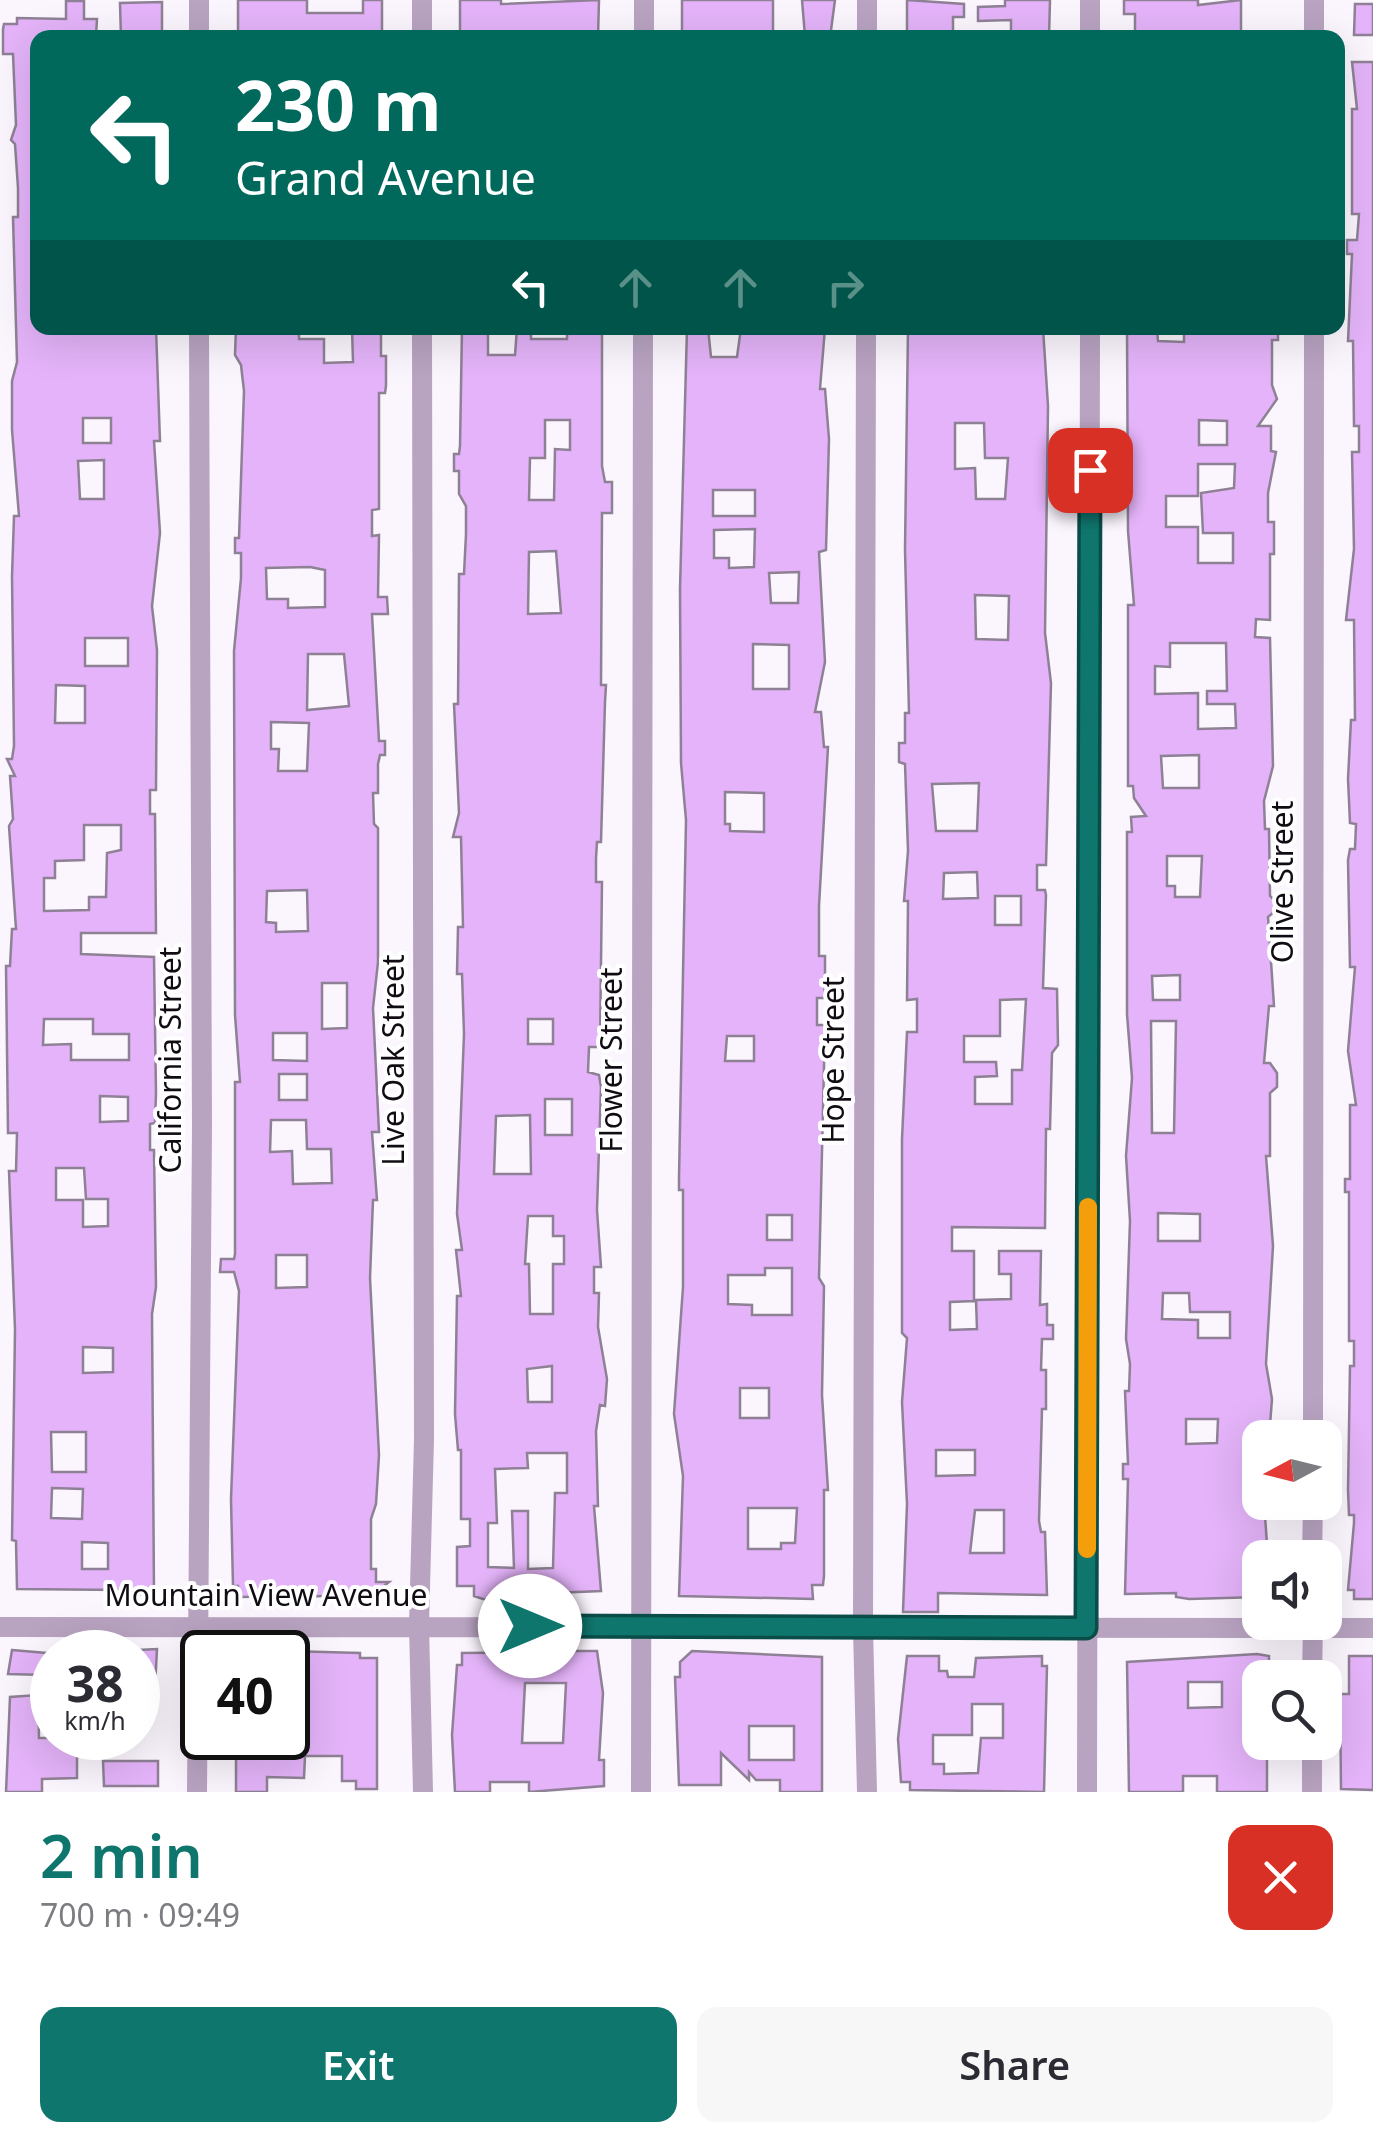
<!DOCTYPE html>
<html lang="en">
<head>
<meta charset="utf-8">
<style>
  :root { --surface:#fff; --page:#f7f7f7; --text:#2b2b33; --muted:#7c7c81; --accent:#0f766e }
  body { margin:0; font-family:"Noto Sans",sans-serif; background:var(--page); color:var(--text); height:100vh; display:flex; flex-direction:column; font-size:38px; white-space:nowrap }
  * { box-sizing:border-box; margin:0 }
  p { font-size:32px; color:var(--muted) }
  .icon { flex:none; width:55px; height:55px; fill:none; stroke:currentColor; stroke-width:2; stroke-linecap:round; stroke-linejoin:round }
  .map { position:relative; height:1792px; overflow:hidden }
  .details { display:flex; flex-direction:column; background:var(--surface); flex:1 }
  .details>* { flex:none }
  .top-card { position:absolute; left:30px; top:30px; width:1315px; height:305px; border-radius:20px; box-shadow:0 10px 40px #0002; background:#00695c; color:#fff; overflow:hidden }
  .needle { width:65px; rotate:263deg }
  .controls { position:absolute; left:1242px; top:1420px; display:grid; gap:20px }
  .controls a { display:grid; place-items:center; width:100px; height:100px; border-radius:20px; background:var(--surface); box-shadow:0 10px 40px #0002; font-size:50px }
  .speed { position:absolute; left:30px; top:1630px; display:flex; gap:20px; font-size:50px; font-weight:700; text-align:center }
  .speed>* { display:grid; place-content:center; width:130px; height:130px; border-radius:50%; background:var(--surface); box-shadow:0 10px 40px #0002; line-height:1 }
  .speed small { font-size:25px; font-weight:400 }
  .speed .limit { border:5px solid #111; border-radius:15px; background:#fff; color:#111 }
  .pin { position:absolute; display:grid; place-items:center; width:85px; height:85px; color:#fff; margin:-42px; border-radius:20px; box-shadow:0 5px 15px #0006 }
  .me { position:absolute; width:110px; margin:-55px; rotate:90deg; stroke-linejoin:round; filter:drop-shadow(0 0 8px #0008) }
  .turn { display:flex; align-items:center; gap:35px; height:210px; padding:0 40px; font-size:45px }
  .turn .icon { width:130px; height:130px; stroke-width:2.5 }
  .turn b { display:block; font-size:70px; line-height:85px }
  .lanes { display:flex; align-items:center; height:95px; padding:0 40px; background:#0003; justify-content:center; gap:50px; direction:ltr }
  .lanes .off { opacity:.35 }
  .round { display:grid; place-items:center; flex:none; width:105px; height:105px; border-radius:20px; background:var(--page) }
  .summary { display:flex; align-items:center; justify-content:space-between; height:170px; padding:0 40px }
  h1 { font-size:60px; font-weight:600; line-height:75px; color:var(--accent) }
  .button { display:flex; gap:20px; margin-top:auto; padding:20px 40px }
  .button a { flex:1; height:115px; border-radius:20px; background:var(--accent); color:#fff; font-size:40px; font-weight:600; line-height:115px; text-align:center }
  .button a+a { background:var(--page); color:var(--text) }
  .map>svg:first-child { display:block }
  .building { fill:#e4b3f9; stroke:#8f8195; stroke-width:2.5; fill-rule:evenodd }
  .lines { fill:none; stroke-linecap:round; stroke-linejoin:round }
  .minor { stroke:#b8a3c1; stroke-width:20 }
  .route-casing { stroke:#0a4d48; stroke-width:25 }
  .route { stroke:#0f766e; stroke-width:18 }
  .slow { stroke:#f59e0b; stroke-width:18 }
  .labels { text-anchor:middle; stroke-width:8; stroke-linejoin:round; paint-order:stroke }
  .street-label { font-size:30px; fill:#110c14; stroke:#fff }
</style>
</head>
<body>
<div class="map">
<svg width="1373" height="1792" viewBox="0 0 1373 1792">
  <rect width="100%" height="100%" fill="#fbf5fe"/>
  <g class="building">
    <path d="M 238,0 L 307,0 L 307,13 L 363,13 L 363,0 L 382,0 L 382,38 L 238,38 Z"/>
    <path d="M 460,0 L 501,0 L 501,4 L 599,0 L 598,38 L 464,38 L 460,33 Z"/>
    <rect x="682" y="0" width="91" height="38"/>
    <path d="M 802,0 L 835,0 L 830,38 L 805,36 Z"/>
    <path d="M 907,0 L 964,4 L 964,17 L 953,17 L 953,38 L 907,38 Z"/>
    <path d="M 1005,0 L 1050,0 L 1049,38 L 1011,38 L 1011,20 L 978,21 L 978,7 L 1005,6 Z"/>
    <path d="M 1124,0 L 1198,0 L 1198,5 L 1241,0 L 1241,38 L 1135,38 L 1135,14 L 1124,14 Z"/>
    <path d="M 66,1 L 84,1 L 84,19 L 97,19 L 96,36 L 38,38 L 38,328 L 156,328 L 160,441 L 154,441 L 160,533 L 152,606 L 157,650 L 156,790 L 150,790 L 150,814 L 155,814 L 156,933 L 81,933 L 81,954 L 154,957 L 156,1093 L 155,1123 L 150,1124 L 150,1150 L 154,1150 L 156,1287 L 152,1314 L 154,1594 L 121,1595 L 121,1590 L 17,1589 L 16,1541 L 12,1540 L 15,1329 L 9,1171 L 16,1171 L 17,1133 L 8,1133 L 6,966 L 10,966 L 12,929 L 16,929 L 9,826 L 13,819 L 10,776 L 15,776 L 7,759 L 12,759 L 14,746 L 12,576 L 14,516 L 19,516 L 12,430 L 12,381 L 17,362 L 13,217 L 18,217 L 18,188 L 15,144 L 11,140 L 16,125 L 13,54 L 3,54 L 3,29 L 4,24 L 17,24 L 17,18 L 66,19 ZM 83,418 L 111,418 L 111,443 L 83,443 ZM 104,460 L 104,499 L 80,499 L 78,461 ZM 85,638 L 128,638 L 128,666 L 85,666 ZM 56,685 L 85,686 L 85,723 L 55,723 ZM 84,825 L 121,825 L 121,850 L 107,853 L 106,897 L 89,897 L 89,910 L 44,911 L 44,878 L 55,878 L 55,861 L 84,860 ZM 44,1019 L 93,1019 L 93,1034 L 129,1034 L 129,1060 L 71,1060 L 71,1044 L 43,1045 ZM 100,1096 L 128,1097 L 128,1121 L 100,1122 ZM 56,1168 L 84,1168 L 86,1199 L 108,1199 L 108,1226 L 83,1227 L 83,1200 L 56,1200 ZM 83,1347 L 113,1348 L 113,1372 L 83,1373 ZM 51,1432 L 86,1432 L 86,1472 L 52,1472 ZM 52,1488 L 83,1489 L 82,1519 L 51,1518 ZM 82,1542 L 108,1543 L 108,1569 L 82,1569 Z"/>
    <path d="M 162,2 L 162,38 L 121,38 L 120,3 Z"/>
    <path d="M 1355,4 L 1373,4 L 1373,35 L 1354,35 Z"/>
    <path d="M 1352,62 L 1373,62 L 1373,1599 L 1354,1599 L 1354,1590 L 1348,1590 L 1354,1523 L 1354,1515 L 1349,1515 L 1348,1490 L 1350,1366 L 1354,1366 L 1354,1341 L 1349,1341 L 1349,1192 L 1345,1192 L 1345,1179 L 1350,1179 L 1350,1105 L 1356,1105 L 1348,1051 L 1355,967 L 1350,967 L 1348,860 L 1350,849 L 1355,849 L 1356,824 L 1350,823 L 1348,779 L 1351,720 L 1355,720 L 1354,620 L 1346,620 L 1354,549 L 1352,452 L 1359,452 L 1359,426 L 1354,426 L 1353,341 L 1348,341 L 1352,254 L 1347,254 L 1347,240 L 1357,240 L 1359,214 L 1352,214 L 1352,109 L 1357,109 Z"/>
    <path d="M 236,328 L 299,328 L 299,339 L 324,339 L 324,363 L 353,362 L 352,328 L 381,328 L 381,356 L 386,356 L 386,386 L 385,393 L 379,393 L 379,509 L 372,510 L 372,536 L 379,535 L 378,597 L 387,597 L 388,614 L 372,614 L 379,741 L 385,741 L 385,755 L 380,755 L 378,764 L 378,793 L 373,793 L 374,824 L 378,828 L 378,962 L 373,1008 L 379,1132 L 372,1132 L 377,1200 L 373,1200 L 370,1278 L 379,1455 L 376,1504 L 371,1519 L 371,1569 L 376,1569 L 376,1582 L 389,1582 L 362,1603 L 344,1603 L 345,1598 L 333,1596 L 238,1597 L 238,1586 L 233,1586 L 231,1499 L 239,1291 L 234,1272 L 220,1272 L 221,1259 L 234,1259 L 235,1254 L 235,1082 L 240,1082 L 235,1015 L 234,651 L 241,578 L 241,553 L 235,553 L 235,538 L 239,538 L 244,391 L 241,365 L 235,355 ZM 310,567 L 325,570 L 325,607 L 288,608 L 288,599 L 267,599 L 266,568 ZM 308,654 L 344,654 L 349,706 L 307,710 ZM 271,722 L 309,723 L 307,771 L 278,771 L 279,749 L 271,749 ZM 307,890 L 308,931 L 276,932 L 276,923 L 266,922 L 267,891 ZM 322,983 L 347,983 L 347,1028 L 322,1029 ZM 273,1033 L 307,1033 L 307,1061 L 273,1060 ZM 279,1074 L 307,1074 L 307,1100 L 279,1100 ZM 271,1120 L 306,1120 L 307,1149 L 331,1149 L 332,1183 L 293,1184 L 292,1151 L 270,1152 ZM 276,1255 L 307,1255 L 307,1287 L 276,1288 Z"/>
    <path d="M 462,328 L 488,328 L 488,355 L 515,355 L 517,328 L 531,328 L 531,339 L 567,339 L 567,328 L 602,328 L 602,466 L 605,482 L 612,482 L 612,513 L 602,513 L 601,685 L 606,685 L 605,702 L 601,842 L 597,842 L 596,858 L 596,882 L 602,882 L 600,1047 L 589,1047 L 588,1072 L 599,1075 L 601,1087 L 597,1210 L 601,1267 L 594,1267 L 594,1293 L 599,1293 L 598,1327 L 607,1379 L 605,1406 L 600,1405 L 596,1431 L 598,1506 L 594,1506 L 601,1591 L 529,1594 L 529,1600 L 483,1599 L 474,1596 L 474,1586 L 457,1586 L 457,1547 L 470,1546 L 470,1519 L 461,1519 L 461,1450 L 458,1450 L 455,1414 L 457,1296 L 461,1296 L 456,1250 L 462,1250 L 457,1214 L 464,1034 L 462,974 L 457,974 L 458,927 L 463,927 L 461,837 L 453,837 L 459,813 L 454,704 L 458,704 L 459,574 L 464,574 L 466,534 L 466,506 L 459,494 L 459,471 L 454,471 L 454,454 L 459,454 L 460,446 ZM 545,420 L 570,420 L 570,450 L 555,449 L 554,500 L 529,500 L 530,458 L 545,458 ZM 556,551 L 561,613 L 528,614 L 529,552 ZM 528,1019 L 553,1019 L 553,1044 L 528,1044 ZM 545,1099 L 572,1099 L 572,1135 L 545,1135 ZM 530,1115 L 531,1174 L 494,1174 L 496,1116 ZM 528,1216 L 553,1216 L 553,1236 L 564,1236 L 564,1264 L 553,1264 L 553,1314 L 530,1314 L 529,1264 L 525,1264 ZM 552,1366 L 552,1402 L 528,1402 L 527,1369 ZM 527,1453 L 567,1453 L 567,1493 L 555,1493 L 553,1568 L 528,1569 L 528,1511 L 512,1511 L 514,1568 L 488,1567 L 488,1523 L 497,1523 L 495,1469 L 528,1468 Z"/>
    <path d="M 687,328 L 708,328 L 711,357 L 737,357 L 741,328 L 825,328 L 820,389 L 825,389 L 829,439 L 826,550 L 819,552 L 825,662 L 815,712 L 821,712 L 824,747 L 828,747 L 819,906 L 819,956 L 825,956 L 825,983 L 824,998 L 817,998 L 817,1025 L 825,1025 L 819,1278 L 824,1286 L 822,1395 L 828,1490 L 824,1490 L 824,1576 L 823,1585 L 812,1585 L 813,1599 L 679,1596 L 683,1476 L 674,1414 L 683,1287 L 683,1190 L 679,1190 L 679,1178 L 686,820 L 681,763 L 680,589 ZM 713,490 L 755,490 L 755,516 L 713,516 ZM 755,529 L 754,567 L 729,568 L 729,558 L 714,558 L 714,530 ZM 799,572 L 798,603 L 771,603 L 769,573 ZM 753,644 L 789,645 L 789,689 L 753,689 ZM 725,792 L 764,793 L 764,832 L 730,831 L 730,824 L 725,824 ZM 727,1036 L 754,1036 L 754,1061 L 725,1061 ZM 767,1215 L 792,1215 L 792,1240 L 767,1240 ZM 765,1268 L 792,1268 L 792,1315 L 752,1315 L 752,1305 L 728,1304 L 728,1275 L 765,1275 ZM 740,1388 L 769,1388 L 769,1418 L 740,1418 ZM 748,1508 L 797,1508 L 795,1543 L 781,1543 L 781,1549 L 748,1549 Z"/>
    <path d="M 908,328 L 1043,328 L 1048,406 L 1045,633 L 1051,683 L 1046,865 L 1037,865 L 1037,890 L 1045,890 L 1046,895 L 1043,988 L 1057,989 L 1058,1045 L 1052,1053 L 1050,1129 L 1046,1129 L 1045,1228 L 952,1227 L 952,1251 L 974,1251 L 974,1301 L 950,1302 L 950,1330 L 977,1329 L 976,1300 L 1011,1299 L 1011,1274 L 999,1274 L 999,1251 L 1041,1251 L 1040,1305 L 1047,1304 L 1047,1325 L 1053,1325 L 1053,1339 L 1042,1339 L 1041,1370 L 1046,1370 L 1046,1409 L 1042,1409 L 1039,1521 L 1041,1532 L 1045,1532 L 1047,1595 L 938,1593 L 938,1612 L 903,1612 L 907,1504 L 902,1402 L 907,1338 L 902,1333 L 902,1139 L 907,1032 L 917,1032 L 917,999 L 907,1000 L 908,901 L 904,901 L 908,851 L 905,764 L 899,762 L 899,743 L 905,743 L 905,713 L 909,713 L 905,550 ZM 955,423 L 984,423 L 985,458 L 1008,458 L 1005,499 L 976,499 L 975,468 L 955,469 ZM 975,595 L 1009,596 L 1008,640 L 976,639 ZM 979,783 L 977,831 L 936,831 L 932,784 ZM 977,872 L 978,898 L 943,899 L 944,873 ZM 995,896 L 1021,896 L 1021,925 L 995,925 ZM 1026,999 L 1022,1070 L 1012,1070 L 1012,1104 L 975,1104 L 975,1077 L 997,1076 L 996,1062 L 964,1062 L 964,1036 L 1000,1036 L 1000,1000 ZM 936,1450 L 975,1450 L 975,1475 L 936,1476 ZM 975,1510 L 1004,1510 L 1004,1553 L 970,1553 Z"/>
    <path d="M 1127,328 L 1157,328 L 1158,341 L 1184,342 L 1184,328 L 1278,328 L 1278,340 L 1272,340 L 1272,385 L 1277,399 L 1258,426 L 1271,426 L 1271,451 L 1276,452 L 1268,493 L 1268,522 L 1274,522 L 1274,554 L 1270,554 L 1270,620 L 1256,619 L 1255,637 L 1270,638 L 1273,766 L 1264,801 L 1265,829 L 1269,829 L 1270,896 L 1281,906 L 1268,917 L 1274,1006 L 1269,1006 L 1264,1063 L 1270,1063 L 1277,1073 L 1277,1087 L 1270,1093 L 1270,1156 L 1266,1156 L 1273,1246 L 1266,1364 L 1272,1399 L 1269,1438 L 1260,1438 L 1260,1502 L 1264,1502 L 1267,1544 L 1260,1545 L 1260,1597 L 1189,1599 L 1176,1597 L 1176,1593 L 1125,1594 L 1128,1479 L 1123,1479 L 1123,1464 L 1128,1464 L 1125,1391 L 1129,1391 L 1130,1364 L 1126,1339 L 1130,1221 L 1126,1156 L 1132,1078 L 1127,1014 L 1127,832 L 1132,832 L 1131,817 L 1146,816 L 1134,798 L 1133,786 L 1128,786 L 1128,605 L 1134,605 L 1128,531 ZM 1199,420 L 1227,421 L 1227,445 L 1199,445 ZM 1198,464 L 1235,464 L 1234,488 L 1201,493 L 1203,533 L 1233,533 L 1233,563 L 1198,563 L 1198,527 L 1166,527 L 1166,496 L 1198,496 ZM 1170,643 L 1226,643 L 1227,691 L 1207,691 L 1207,704 L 1235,704 L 1236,728 L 1198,729 L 1198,693 L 1155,694 L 1155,666 L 1170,667 ZM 1199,755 L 1199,788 L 1163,788 L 1161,756 ZM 1167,856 L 1202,856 L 1200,897 L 1175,897 L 1175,886 L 1167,886 ZM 1180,975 L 1180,1000 L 1153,1000 L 1152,976 ZM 1151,1021 L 1176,1021 L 1174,1133 L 1152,1133 ZM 1158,1213 L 1200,1214 L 1200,1241 L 1158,1241 ZM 1163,1293 L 1189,1293 L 1190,1312 L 1230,1312 L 1230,1338 L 1198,1338 L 1198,1320 L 1162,1319 ZM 1186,1419 L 1218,1419 L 1217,1443 L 1186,1444 Z"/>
    <path d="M 544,1644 L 557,1644 L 557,1651 L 597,1651 L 603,1693 L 599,1760 L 604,1760 L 604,1786 L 529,1792 L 529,1782 L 490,1782 L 490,1792 L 455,1792 L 452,1735 L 457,1665 L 462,1665 L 462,1653 L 544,1652 ZM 525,1683 L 566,1683 L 563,1743 L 522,1743 Z"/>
    <path d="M 157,1649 L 155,1687 L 138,1687 L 138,1650 Z"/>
    <path d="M 12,1650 L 46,1653 L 45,1675 L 8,1674 Z"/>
    <path d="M 288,1651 L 360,1653 L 360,1658 L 377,1658 L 377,1789 L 356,1789 L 356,1781 L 342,1781 L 342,1756 L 305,1756 L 304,1778 L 267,1777 L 267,1792 L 236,1792 L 236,1738 L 288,1738 Z"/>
    <path d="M 692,1651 L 822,1657 L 822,1792 L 780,1792 L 780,1780 L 756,1780 L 749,1772 L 749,1780 L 721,1753 L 721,1785 L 679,1785 L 675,1677 L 680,1677 L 680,1662 ZM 749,1726 L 794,1726 L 794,1760 L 749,1760 Z"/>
    <path d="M 1257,1654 L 1269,1656 L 1269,1668 L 1260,1678 L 1260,1742 L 1267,1742 L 1267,1792 L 1217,1792 L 1217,1776 L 1183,1776 L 1183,1792 L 1129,1792 L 1127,1662 ZM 1188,1682 L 1222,1682 L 1222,1707 L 1188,1708 Z"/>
    <path d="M 907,1656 L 939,1656 L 939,1671 L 947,1671 L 948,1677 L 974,1677 L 976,1658 L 1042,1656 L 1042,1666 L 1047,1666 L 1044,1792 L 910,1790 L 910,1782 L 901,1782 L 898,1739 ZM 972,1704 L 1003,1704 L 1003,1738 L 981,1738 L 978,1773 L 944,1774 L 944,1764 L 933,1764 L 933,1735 L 972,1735 Z"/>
    <path d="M 1349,1656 L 1373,1656 L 1373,1790 L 1341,1789 L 1340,1694 L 1349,1694 Z"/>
    <path d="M 38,1695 L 39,1738 L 77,1738 L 77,1778 L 42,1779 L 42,1792 L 6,1792 L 10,1697 Z"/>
    <path d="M 103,1761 L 158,1761 L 158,1786 L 104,1786 Z"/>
  </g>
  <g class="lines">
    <g class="minor">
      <path d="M 199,0 L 199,38"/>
      <path d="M 867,0 L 867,38"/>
      <path d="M 422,38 L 422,0"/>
      <path d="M 644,38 L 644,0"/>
      <path d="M 1090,38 L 1090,0"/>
      <path d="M 1314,38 L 1314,0"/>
      <path d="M 422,328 L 424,1439 L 419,1625 L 423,1792"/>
      <path d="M 866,328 L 863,1628 L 867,1792"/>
      <path d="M 1313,1438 L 1314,328"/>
      <path d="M 1312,1558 L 1313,1502"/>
      <path d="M 0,1627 L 1373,1628"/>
      <path d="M 1312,1678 L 1313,1622"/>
      <path d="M 197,1792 L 202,1127 L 199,328"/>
      <path d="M 641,1792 L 643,328"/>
      <path d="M 1087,1792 L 1090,328"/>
      <path d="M 1312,1792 L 1312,1742"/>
    </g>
  </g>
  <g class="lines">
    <g class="route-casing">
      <path id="route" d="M 530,1626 L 1086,1628 L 1090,470"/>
    </g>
    <use href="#route" class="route"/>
    <path class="slow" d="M 1087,1549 L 1088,1207"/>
  </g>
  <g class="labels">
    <g class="street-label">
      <text transform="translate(1283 882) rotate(-90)" y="10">Olive Street</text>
      <text transform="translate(171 1060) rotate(-90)" y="10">California Street</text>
      <text transform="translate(394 1060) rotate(-90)" y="10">Live Oak Street</text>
      <text transform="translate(612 1060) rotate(-90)" y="10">Flower Street</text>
      <text transform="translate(834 1060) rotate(-90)" y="10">Hope Street</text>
      <text x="266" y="1606">Mountain View Avenue</text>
    </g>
  </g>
</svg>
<div class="controls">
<a><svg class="needle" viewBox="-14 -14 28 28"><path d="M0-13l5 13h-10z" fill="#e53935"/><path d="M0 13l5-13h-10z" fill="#7c7c81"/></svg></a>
<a><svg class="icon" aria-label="sound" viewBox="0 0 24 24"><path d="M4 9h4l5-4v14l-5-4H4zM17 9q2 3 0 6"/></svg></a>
<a><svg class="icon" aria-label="search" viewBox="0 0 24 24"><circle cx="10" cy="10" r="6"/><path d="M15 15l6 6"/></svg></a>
</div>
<div class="speed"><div>38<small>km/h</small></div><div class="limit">40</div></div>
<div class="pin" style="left:1090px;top:470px;background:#d93025"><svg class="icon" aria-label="arrive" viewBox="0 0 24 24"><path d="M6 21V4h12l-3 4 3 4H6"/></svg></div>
<svg class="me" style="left:530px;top:1626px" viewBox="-20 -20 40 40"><circle r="19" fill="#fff"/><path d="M0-13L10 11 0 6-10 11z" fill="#0f766e"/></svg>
<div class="top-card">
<div class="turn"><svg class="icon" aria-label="left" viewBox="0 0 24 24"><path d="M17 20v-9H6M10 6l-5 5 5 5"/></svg><div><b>230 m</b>Grand Avenue</div></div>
<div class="lanes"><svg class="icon" aria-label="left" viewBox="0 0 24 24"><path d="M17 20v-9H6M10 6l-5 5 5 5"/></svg><svg class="icon off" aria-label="ahead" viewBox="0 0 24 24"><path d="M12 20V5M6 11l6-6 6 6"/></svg><svg class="icon off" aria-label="ahead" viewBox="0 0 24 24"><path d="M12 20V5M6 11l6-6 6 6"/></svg><svg class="icon off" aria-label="right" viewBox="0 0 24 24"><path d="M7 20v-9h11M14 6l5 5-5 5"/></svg></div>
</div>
</div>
<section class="details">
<div class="summary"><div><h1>2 min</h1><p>700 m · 09:49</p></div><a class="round" style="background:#d93025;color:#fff"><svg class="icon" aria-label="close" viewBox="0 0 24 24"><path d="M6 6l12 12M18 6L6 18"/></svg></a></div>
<div class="button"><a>Exit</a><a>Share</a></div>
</section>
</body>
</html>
